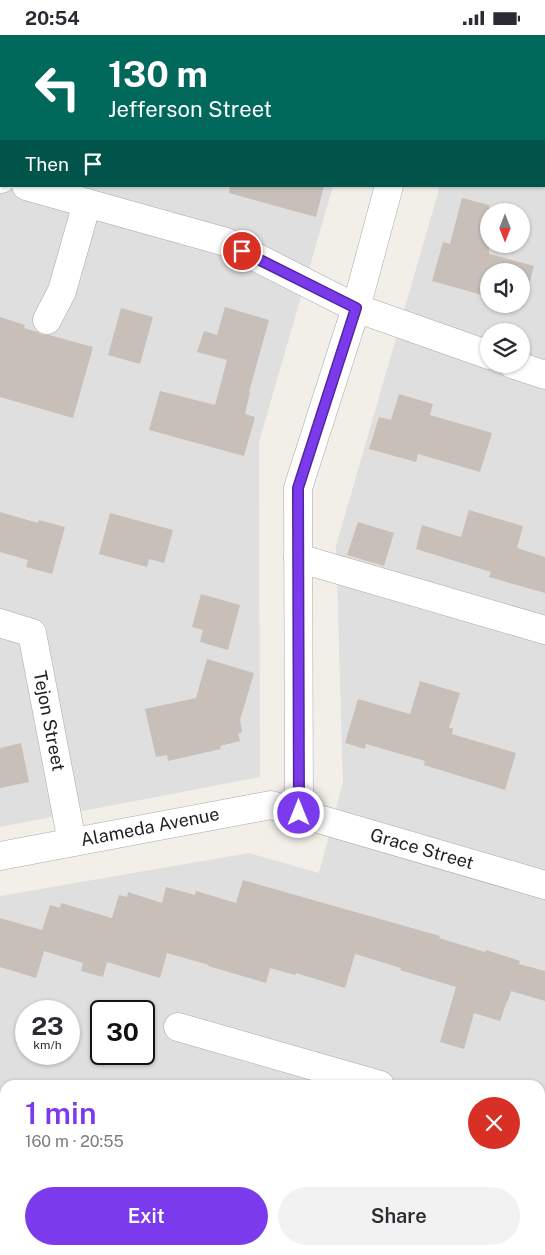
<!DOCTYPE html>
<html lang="en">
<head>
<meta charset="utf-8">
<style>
  :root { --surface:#fff; --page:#f2f2f3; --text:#2b2b33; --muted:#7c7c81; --accent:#7c3aed }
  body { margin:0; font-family:"Public Sans",sans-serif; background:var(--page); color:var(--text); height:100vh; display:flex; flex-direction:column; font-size:19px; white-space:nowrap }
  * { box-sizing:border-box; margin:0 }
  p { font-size:16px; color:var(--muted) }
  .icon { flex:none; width:28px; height:28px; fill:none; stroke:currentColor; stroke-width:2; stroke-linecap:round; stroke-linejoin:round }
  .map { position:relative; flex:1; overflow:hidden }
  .sheet { position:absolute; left:0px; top:1045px; width:545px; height:175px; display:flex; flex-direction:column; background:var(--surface); border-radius:15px 15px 0 0; box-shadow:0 1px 4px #0004 }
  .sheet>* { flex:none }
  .banner { position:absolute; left:0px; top:0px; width:545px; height:152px; box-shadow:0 1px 4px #0004; background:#00695c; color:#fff; overflow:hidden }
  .needle { width:32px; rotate:180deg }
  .controls { position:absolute; left:480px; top:168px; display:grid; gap:10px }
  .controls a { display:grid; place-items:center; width:50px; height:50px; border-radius:50%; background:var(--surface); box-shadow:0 1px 4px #0004; font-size:25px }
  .speed { position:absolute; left:15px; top:965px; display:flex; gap:10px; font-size:25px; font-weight:700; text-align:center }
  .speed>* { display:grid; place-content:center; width:65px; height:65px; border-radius:50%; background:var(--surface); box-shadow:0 1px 4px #0004; line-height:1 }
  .speed small { font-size:12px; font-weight:400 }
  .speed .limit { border:2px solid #111; border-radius:8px; background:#fff; color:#111 }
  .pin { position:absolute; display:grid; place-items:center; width:42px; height:42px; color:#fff; margin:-21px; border:2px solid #fff; border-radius:50%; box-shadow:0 1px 5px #0007 }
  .me { position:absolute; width:55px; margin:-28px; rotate:0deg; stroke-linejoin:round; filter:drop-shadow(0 0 4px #0008) }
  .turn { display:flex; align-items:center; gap:18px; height:105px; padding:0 25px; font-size:22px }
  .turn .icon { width:65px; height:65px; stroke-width:2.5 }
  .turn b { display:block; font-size:35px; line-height:42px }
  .then { display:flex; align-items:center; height:48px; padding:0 25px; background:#0003; gap:10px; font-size:19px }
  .round { display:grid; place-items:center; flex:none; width:52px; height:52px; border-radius:26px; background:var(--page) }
  .head { display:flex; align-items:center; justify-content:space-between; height:85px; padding:0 25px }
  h1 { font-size:30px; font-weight:600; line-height:38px; color:var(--accent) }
  .cta { display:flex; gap:10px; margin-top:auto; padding:10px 25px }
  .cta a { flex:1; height:58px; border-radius:30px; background:var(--accent); color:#fff; font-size:20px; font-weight:600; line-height:58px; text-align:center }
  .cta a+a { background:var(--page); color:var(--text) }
  .status { display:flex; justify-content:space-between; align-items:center; height:35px; padding:0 25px; background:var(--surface); direction:ltr }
  .status svg { height:14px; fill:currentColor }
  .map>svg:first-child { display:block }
  .residential { fill:#e0dfdf; fill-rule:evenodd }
  .building { fill:#c7bfb8 }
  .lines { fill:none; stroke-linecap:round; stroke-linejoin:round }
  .minor-casing { stroke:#a9a9a9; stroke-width:29 }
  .minor { stroke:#fff; stroke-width:28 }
  .route-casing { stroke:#51269a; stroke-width:12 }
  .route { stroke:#7c3aed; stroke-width:9 }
  .labels { text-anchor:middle; stroke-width:4; stroke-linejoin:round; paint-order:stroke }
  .street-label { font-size:18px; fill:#222; stroke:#fff }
</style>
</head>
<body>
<div class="status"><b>20:54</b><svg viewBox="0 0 49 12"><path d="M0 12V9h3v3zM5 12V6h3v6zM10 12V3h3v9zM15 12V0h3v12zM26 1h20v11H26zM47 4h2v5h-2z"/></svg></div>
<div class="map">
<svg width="545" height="1220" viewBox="0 0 545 1220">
  <rect width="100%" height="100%" fill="#f2efe9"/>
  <g class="residential">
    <path d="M 0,0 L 377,0 L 377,1 L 1,1 L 1,151 L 333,151 L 259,407 L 260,742 L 0,792 Z"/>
    <path d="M 484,0 L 545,0 L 545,1220 L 0,1220 L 0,861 L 249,818 L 319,838 L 343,747 L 336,511 L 440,151 L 544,151 L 544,1 L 483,1 ZM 489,176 L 521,176 L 521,209 L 489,209 ZM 489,236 L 521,236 L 521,269 L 489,269 ZM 489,296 L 521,296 L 521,329 L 489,329 ZM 26,976 L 69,976 L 69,1019 L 26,1019 ZM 101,976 L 144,976 L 144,1019 L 101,1019 ZM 5,1050 L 540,1050 L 540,1215 L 5,1215 Z"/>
  </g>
  <g class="building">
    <path d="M 230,151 L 324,151 L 316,182 L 229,158 Z"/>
    <path d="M 462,163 L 489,170 L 489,219 L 534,231 L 523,272 L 511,269 L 521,269 L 521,236 L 489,236 L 489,262 L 432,246 L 443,207 L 450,209 Z"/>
    <path d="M 225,272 L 269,285 L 249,357 L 250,357 L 245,379 L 255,382 L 244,421 L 149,395 L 160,356 L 215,370 L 227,325 L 197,317 L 204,296 L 217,300 Z"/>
    <path d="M 121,273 L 153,282 L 140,329 L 108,320 Z"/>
    <path d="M 0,282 L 25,290 L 24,293 L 38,297 L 40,299 L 49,300 L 93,312 L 73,383 L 0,362 Z"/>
    <path d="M 399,359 L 433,369 L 430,380 L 492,398 L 480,437 L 418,419 L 416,427 L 369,414 L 379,382 L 391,385 Z"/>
    <path d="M 469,475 L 523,491 L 517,513 L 545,522 L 545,558 L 489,542 L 491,537 L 416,514 L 422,490 L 461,502 Z"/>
    <path d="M 0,477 L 38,488 L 39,485 L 65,492 L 52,539 L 26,532 L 28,525 L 0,517 Z"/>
    <path d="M 110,478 L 173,495 L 164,528 L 149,524 L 147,532 L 99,519 Z"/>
    <path d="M 358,487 L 394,498 L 384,531 L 347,520 Z"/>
    <path d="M 201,559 L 240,570 L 228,615 L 200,607 L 203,595 L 192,592 Z"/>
    <path d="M 207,624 L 254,638 L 240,685 L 242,697 L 238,699 L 240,706 L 220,711 L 221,714 L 168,726 L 167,720 L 156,722 L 145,674 L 196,663 Z"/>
    <path d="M 420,646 L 460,658 L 449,693 L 453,693 L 452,699 L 516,718 L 505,755 L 424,730 L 425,726 L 366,709 L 365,714 L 345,708 L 358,664 L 410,679 Z"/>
    <path d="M 21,708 L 29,747 L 0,753 L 0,713 Z"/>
    <path d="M 243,845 L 440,901 L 439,903 L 485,917 L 486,915 L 520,926 L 519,929 L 545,936 L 545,966 L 511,956 L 508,966 L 507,966 L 500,986 L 474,978 L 464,1014 L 440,1007 L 456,952 L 400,935 L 401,933 L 355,919 L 345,953 L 296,938 L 295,940 L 270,933 L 266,948 L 208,931 L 209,930 L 167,918 L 160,943 L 107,927 L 103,942 L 81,936 L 83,928 L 44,916 L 36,943 L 0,932 L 0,883 L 42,895 L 50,870 L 60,873 L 61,868 L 112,883 L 119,860 L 127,862 L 128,857 L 162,868 L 166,852 L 195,860 L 196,856 L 236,868 Z"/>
  </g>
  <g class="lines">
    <g class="minor-casing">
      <g id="minor">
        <path d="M 431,1 L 432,0"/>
        <path d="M 544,88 L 545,89"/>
        <path d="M 0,144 L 1,144"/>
        <path d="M 26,151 L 226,207 L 356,273 L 489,320"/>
        <path d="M 47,285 L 62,256 L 87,168"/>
        <path d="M 512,329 L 545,340"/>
        <path d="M 298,523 L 545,595"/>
        <path d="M 0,588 L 32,598 L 72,807"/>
        <path d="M 299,778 L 298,453 L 356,273 L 389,151"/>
        <path d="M 0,821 L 271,770 L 545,850"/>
        <path d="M 178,992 L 380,1050"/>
        <path d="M 540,1096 L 545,1097"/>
        <path d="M 0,1197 L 5,1198"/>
        <path d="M 67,1215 L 85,1220"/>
      </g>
    </g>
    <use href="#minor" class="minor"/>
  </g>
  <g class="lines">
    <g class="route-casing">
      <path id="route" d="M 242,216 L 356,273 L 298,453 L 299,778"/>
    </g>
    <use href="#route" class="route"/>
  </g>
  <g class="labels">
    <g class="street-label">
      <text transform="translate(49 686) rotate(79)" y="6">Tejon Street</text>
      <text transform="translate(150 792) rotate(-11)" y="6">Alameda Avenue</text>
      <text transform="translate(422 814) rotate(16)" y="6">Grace Street</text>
    </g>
  </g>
</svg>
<div class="controls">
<a><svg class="needle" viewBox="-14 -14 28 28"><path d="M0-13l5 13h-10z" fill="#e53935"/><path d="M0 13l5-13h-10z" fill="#7c7c81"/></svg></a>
<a><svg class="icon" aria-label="sound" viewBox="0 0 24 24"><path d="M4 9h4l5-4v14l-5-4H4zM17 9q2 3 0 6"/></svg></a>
<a><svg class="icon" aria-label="layers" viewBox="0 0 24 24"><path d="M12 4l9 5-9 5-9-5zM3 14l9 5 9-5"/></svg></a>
</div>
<div class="speed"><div>23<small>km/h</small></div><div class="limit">30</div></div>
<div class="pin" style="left:242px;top:216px;background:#d93025"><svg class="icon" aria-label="arrive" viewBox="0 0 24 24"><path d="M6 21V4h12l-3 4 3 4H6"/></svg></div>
<svg class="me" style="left:299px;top:778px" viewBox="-20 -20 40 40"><circle r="17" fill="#7c3aed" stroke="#fff" stroke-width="3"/><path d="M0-11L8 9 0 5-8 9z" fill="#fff"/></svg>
<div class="banner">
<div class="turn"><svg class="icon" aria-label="left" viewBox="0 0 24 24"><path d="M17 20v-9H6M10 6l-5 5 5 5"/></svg><div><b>130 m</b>Jefferson Street</div></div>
<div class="then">Then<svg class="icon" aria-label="arrive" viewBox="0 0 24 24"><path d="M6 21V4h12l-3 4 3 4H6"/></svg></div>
</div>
<section class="sheet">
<div class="head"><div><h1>1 min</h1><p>160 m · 20:55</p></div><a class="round" style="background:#d93025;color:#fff"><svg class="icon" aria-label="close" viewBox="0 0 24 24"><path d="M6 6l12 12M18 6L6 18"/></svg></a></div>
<div class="cta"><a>Exit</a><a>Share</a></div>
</section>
</div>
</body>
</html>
